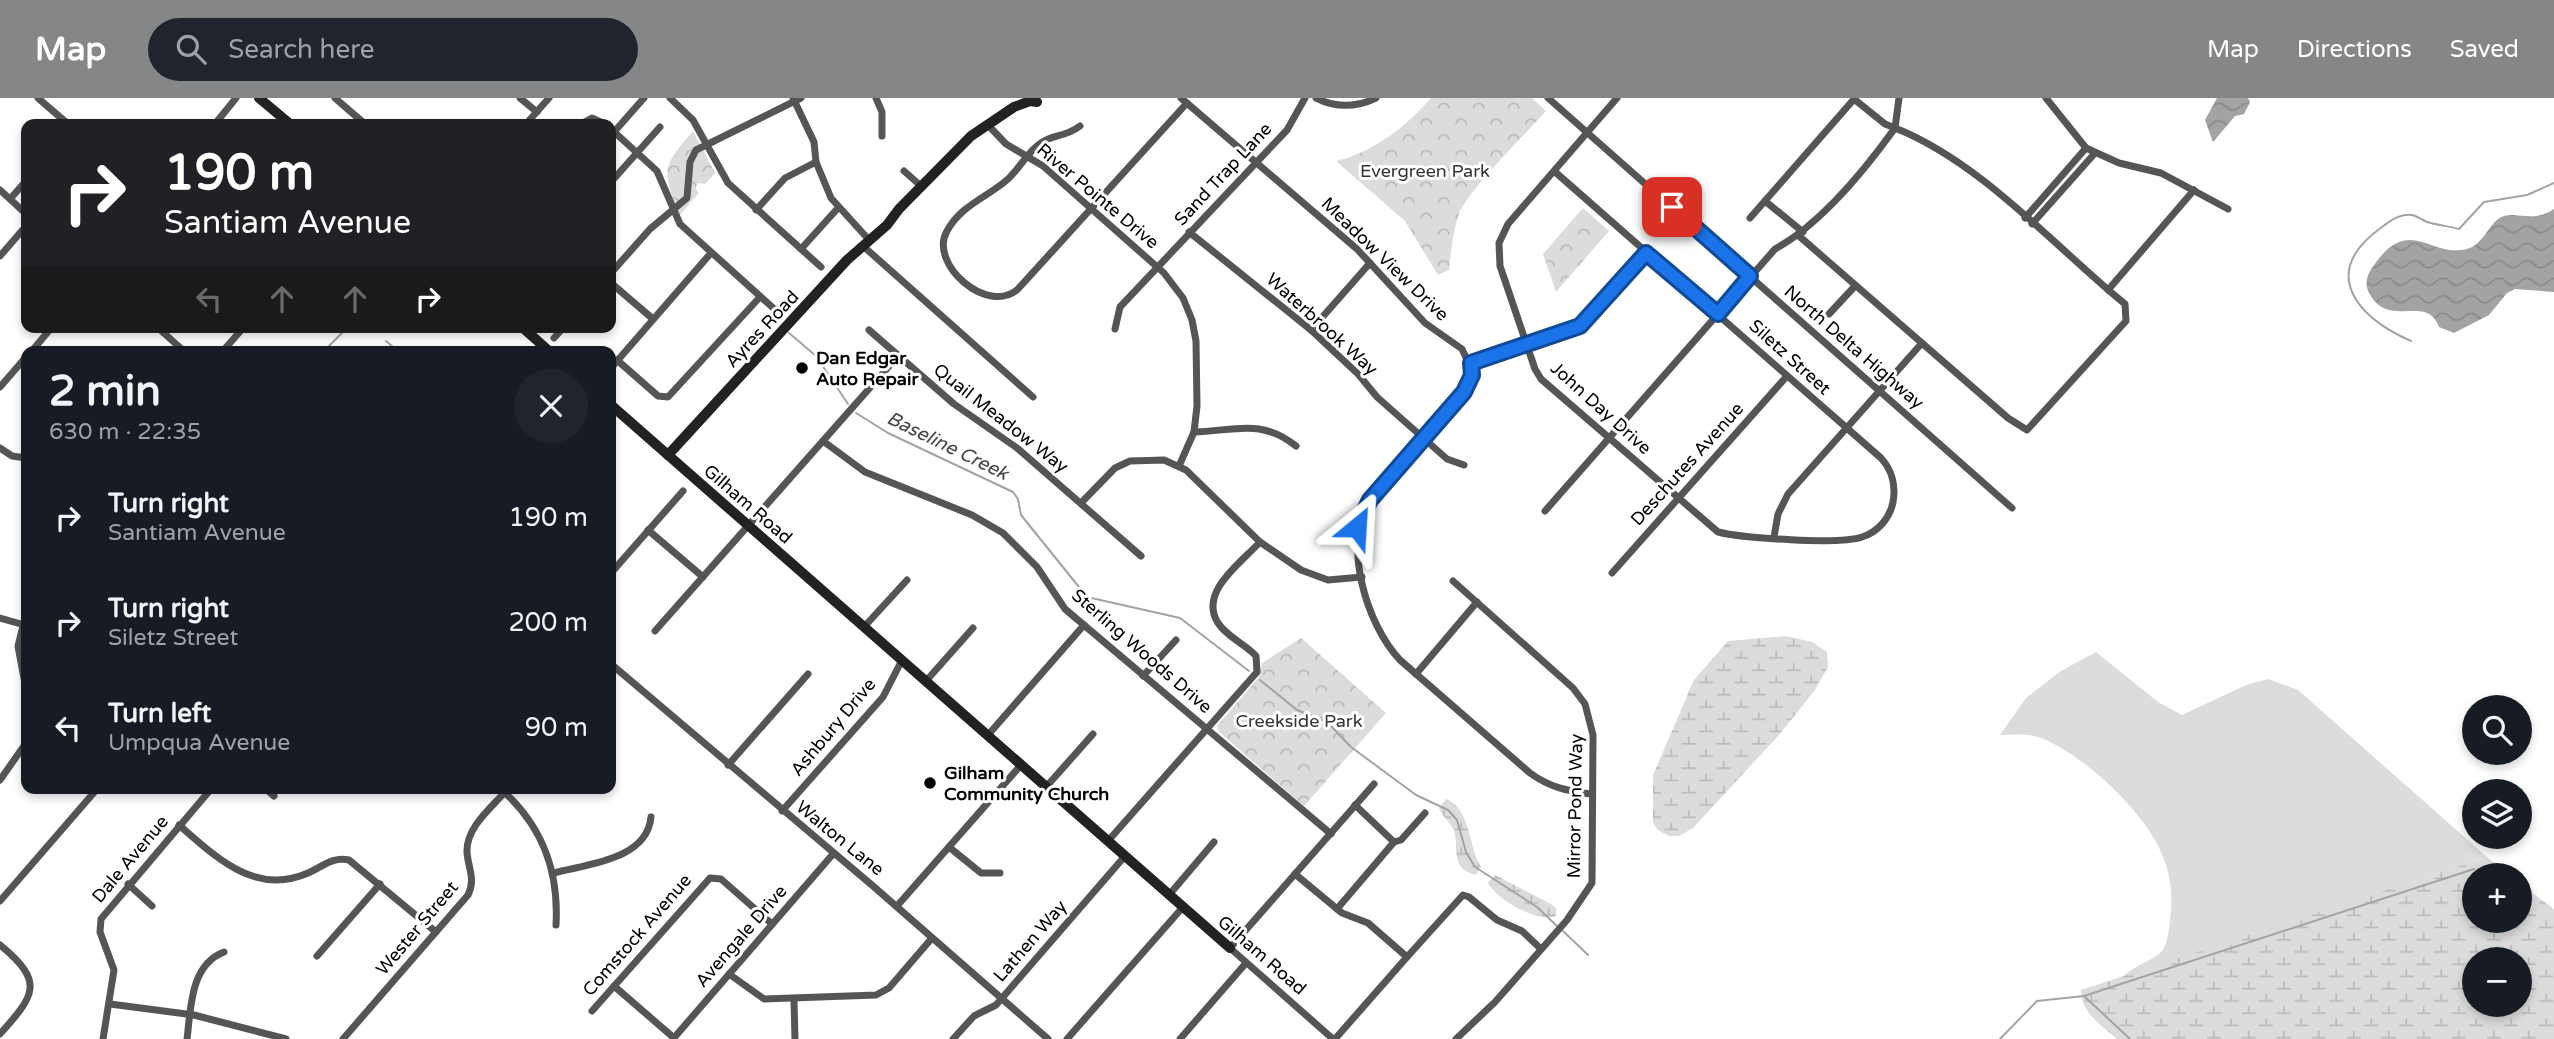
<!DOCTYPE html>
<html lang="en">
<head>
<meta charset="utf-8">
<style>
  :root { --surface:#171b24; --page:#20242c; --text:#f1f3f6; --muted:#9ea1a6; --accent:#858687 }
  body { margin:0; font-family:"Varela Round",sans-serif; background:var(--page); color:var(--text); height:100vh; display:flex; flex-direction:column; font-size:26px; white-space:nowrap }
  * { box-sizing:border-box; margin:0 }
  p { font-size:23px; color:var(--muted) }
  .icon { flex:none; width:38px; height:38px; fill:none; stroke:currentColor; stroke-width:2; stroke-linecap:round; stroke-linejoin:round }
  .map { position:relative; flex:1; overflow:hidden }
  .sheet { position:absolute; left:21px; top:248px; width:595px; height:448px; display:flex; flex-direction:column; background:var(--surface); border-radius:14px; box-shadow:0 4px 10px #0003 }
  .sheet>* { flex:none }
  .top-card { position:absolute; left:21px; top:21px; width:595px; height:214px; border-radius:14px; box-shadow:0 4px 10px #0003; background:#202124; color:#fff; overflow:hidden }
  .controls { position:absolute; left:2462px; top:597px; display:grid; gap:14px }
  .controls a { display:grid; place-items:center; width:70px; height:70px; border-radius:50%; background:var(--surface); box-shadow:0 4px 10px #0003; font-size:35px }
  .pin { position:absolute; display:grid; place-items:center; width:60px; height:60px; color:#fff; margin:-30px; border-radius:14px; box-shadow:0 4px 10px #0006 }
  .me { position:absolute; width:77px; margin:-38px; rotate:27deg; stroke-linejoin:round; filter:drop-shadow(0 0 5px #0008) }
  .turn { display:flex; align-items:center; gap:24px; height:147px; padding:0 28px; font-size:32px }
  .turn .icon { width:91px; height:91px; stroke-width:2.5 }
  .turn b { display:block; font-size:49px; line-height:60px }
  .lanes { display:flex; align-items:center; height:66px; padding:0 28px; background:#0003; justify-content:center; gap:35px; direction:ltr }
  .lanes .off { opacity:.35 }
  .round { display:grid; place-items:center; flex:none; width:74px; height:74px; border-radius:37px; background:var(--page) }
  .headline { display:flex; align-items:center; justify-content:space-between; height:119px; padding:0 28px }
  h1 { font-size:42px; font-weight:700; line-height:52px }
  ul { padding:0; list-style:none }
  li { display:flex; align-items:center; gap:21px; height:105px; padding:0 28px }
  li div { flex:1 }
  li b { display:block; font-size:26px }
  li em { font-style:normal }
  header { display:flex; align-items:center; gap:42px; box-sizing:border-box; height:98px; padding:0 35px; background:var(--accent); color:#fff }
  header strong { font-size:33px }
  nav { display:flex; gap:38px; margin-inline-start:auto; font-size:24px }
  .search { width:490px; height:63px; background:var(--page); display:flex; align-items:center; gap:18px; box-sizing:border-box; padding:0 24px; border-radius:38px; color:var(--muted); font-size:26px }
  .map>svg:first-child { display:block }
  .green { fill:#dcdcdc }
  .wetland { fill:url(#wetland-marsh); fill-rule:evenodd }
  .park { fill:url(#park-crowns) }
  .water { fill:url(#water-waves) }
  .lines { fill:none; stroke-linecap:round; stroke-linejoin:round }
  .stream { stroke:#a3a3a3; stroke-width:2 }
  .street { stroke:#555; stroke-width:7 }
  .secondary { stroke:#222; stroke-width:10 }
  .route-casing { stroke:#114b97; stroke-width:18 }
  .route { stroke:#1a73e8; stroke-width:12 }
  .poi-dot { fill:#000; stroke:#fff; stroke-width:2.5 }
  .labels { text-anchor:middle; stroke-width:6; stroke-linejoin:round; paint-order:stroke }
  .park-label { font-size:18px; fill:#333; stroke:#fff }
  .street-label { font-size:18px; fill:#000; stroke:#fff }
  .poi-label { font-size:18px; font-weight:bold; fill:#000; stroke:#fff; text-anchor:start }
  .water-label { font-size:19px; font-style:italic; fill:#444; stroke:#fff }
</style>
</head>
<body>
<header>
<strong>Map</strong>
<div class="search"><svg class="icon" aria-label="search" viewBox="0 0 24 24"><circle cx="10" cy="10" r="6"/><path d="M15 15l6 6"/></svg>Search here</div>
<nav><a>Map</a><a>Directions</a><a>Saved</a></nav>
</header>
<div class="map">
<svg width="2554" height="941" viewBox="0 0 2554 941">
  <defs>
    <pattern id="wetland-marsh" width="20" height="14" patternUnits="userSpaceOnUse" patternTransform="scale(1.75)"><rect width="20" height="14" fill="#dcdcdc"/><path d="M1 5h8M5 5V1M11 12h8M15 12V8" fill="none" stroke="#bbb"/></pattern>
    <pattern id="park-crowns" width="20" height="18" patternUnits="userSpaceOnUse" patternTransform="scale(1.75)"><rect width="20" height="18" fill="#dcdcdc"/><path d="M2 6a3 3 0 1 1 6 0M12 15a3 3 0 1 1 6 0" fill="none" stroke="#bbb"/></pattern>
    <pattern id="water-waves" width="16" height="10" patternUnits="userSpaceOnUse" patternTransform="scale(1.75)"><rect width="16" height="10" fill="#a3a3a3"/><path d="M0 5q4-4 8 0t8 0" fill="none" stroke="#8b8b8b"/></pattern>
  </defs>
  <rect width="100%" height="100%" fill="#fff"/>
  <path class="green" d="M 2096,554 L 2158,604 L 2182,617 L 2246,587 L 2268,581 L 2298,592 L 2487,759 L 2123,879 C 2134,867 2155,862 2162,853 C 2168,844 2169,832 2170,822 C 2173,799 2171,775 2161,754 C 2143,712 2081,654 2038,639 C 2027,635 2012,637 2000,637 L 2026,600 L 2061,573 Z"/>
  <g class="wetland">
    <path d="M 1786,538 L 1812,544 L 1827,554 L 1828,569 L 1815,592 L 1779,637 L 1693,730 L 1679,738 L 1669,738 L 1658,732 L 1653,725 L 1653,677 L 1694,582 L 1728,543 Z"/>
    <path d="M 1446,701 C 1471,710 1468,749 1481,769 L 1476,777 C 1446,770 1462,745 1452,729 C 1448,722 1442,718 1439,710 Z"/>
    <path d="M 2487,759 L 2509,777 L 2474,777 L 2474,822 L 2520,822 L 2520,786 L 2554,811 L 2554,941 L 2117,941 C 2101,927 2081,915 2081,892 ZM 2520,861 L 2520,906 L 2474,906 L 2474,861 Z"/>
    <path d="M 1495,777 L 1551,806 L 1556,810 L 1556,818 C 1539,826 1497,802 1488,785 Z"/>
  </g>
  <g class="park">
    <path d="M 1431,0 L 1532,0 L 1546,13 C 1520,42 1483,77 1462,109 C 1455,120 1450,158 1449,172 L 1438,177 L 1405,123 L 1336,63 C 1372,55 1407,28 1431,0 Z"/>
    <path d="M 693,33 L 715,75 L 705,86 L 697,85 L 696,91 L 699,95 L 679,118 C 664,71 659,72 693,33 Z"/>
    <path d="M 1583,110 L 1609,133 L 1556,194 L 1543,156 Z"/>
    <path d="M 1301,540 L 1386,615 L 1304,708 L 1219,634 L 1217,628 L 1259,579 L 1262,565 Z"/>
  </g>
  <g class="water">
    <path d="M 2217,0 L 2248,0 L 2250,4 L 2244,16 L 2235,18 L 2213,44 L 2205,22 Z"/>
    <path d="M 2554,111 L 2554,194 L 2515,191 L 2507,195 L 2489,217 L 2454,235 L 2439,229 C 2427,195 2389,232 2369,195 C 2365,187 2366,178 2372,170 C 2409,114 2430,161 2467,151 C 2482,147 2487,130 2498,121 C 2514,110 2531,127 2554,111 Z"/>
  </g>
  <g class="lines">
    <g class="stream">
      <path d="M 369,229 L 372,232"/>
      <path d="M 789,235 L 816,258 L 848,306"/>
      <path d="M 386,243 L 399,254"/>
      <path d="M 2411,243 C 2359,220 2319,177 2378,132 C 2388,125 2398,115 2412,117 C 2417,118 2422,122 2427,124 C 2437,127 2448,128 2459,131 L 2484,104 L 2527,97 L 2554,85"/>
      <path d="M 323,254 L 348,229"/>
      <path d="M 856,315 L 888,335 L 1013,394 L 1018,401 L 1021,417 L 1087,499 L 1180,520 L 1249,573"/>
      <path d="M 1260,582 L 1297,612 L 1327,624 L 1351,649 L 1416,697 L 1448,712 L 1457,722 L 1466,754 L 1475,769 L 1537,809 L 1559,830"/>
      <path d="M 1563,833 L 1588,857"/>
      <path d="M 2000,941 L 2037,903 L 2084,898"/>
      <path d="M 2130,941 L 2084,898 L 2474,771"/>
    </g>
    <g class="street">
      <path d="M 38,0 L 68,26"/>
      <path d="M 335,0 L 365,26"/>
      <path d="M 520,0 L 537,14"/>
      <path d="M 670,0 L 693,22 L 728,85 L 821,169"/>
      <path d="M 793,0 L 814,44 L 816,64 L 831,100 L 870,143"/>
      <path d="M 876,0 L 882,14 L 882,38"/>
      <path d="M 1181,0 L 1357,151 L 1425,225 L 1462,251 L 1472,272 L 1464,294 L 1370,402 C 1342,445 1366,526 1400,562 L 1530,675 C 1549,689 1567,693 1591,696"/>
      <path d="M 1316,0 C 1336,10 1355,10 1376,0"/>
      <path d="M 1548,0 L 2012,410"/>
      <path d="M 2046,0 L 2086,50 L 2119,65 L 2161,75 L 2228,111"/>
      <path d="M 1854,1 L 1885,26 L 1895,30 L 1899,0"/>
      <path d="M 215,26 L 236,0"/>
      <path d="M 526,26 L 549,0"/>
      <path d="M 581,26 L 592,20 L 605,26"/>
      <path d="M 987,26 L 1006,46 L 1043,68 L 1164,175 L 1183,200 L 1192,222 L 1196,243 L 1197,308 L 1194,334 L 1179,368"/>
      <path d="M 1080,28 C 1064,40 1053,36 1041,45 C 1027,54 1020,70 1008,81 C 988,99 961,107 947,133 C 928,166 988,218 1018,191 L 1187,5"/>
      <path d="M 611,31 L 657,73 L 680,126 L 781,217"/>
      <path d="M 614,34 L 644,0"/>
      <path d="M 904,73 L 921,88"/>
      <path d="M 1554,73 L 1881,360 C 1892,372 1896,388 1893,404 C 1890,420 1878,434 1862,439 C 1840,447 1742,440 1718,434 L 1541,281 L 1535,271 L 1500,168 L 1499,145 L 1508,126 L 1617,0"/>
      <path d="M 26,83 L 10,101 L 26,116"/>
      <path d="M 611,84 L 660,29"/>
      <path d="M 0,92 L 10,101"/>
      <path d="M 1765,103 L 1803,134"/>
      <path d="M 756,112 L 785,80 L 816,64"/>
      <path d="M 1750,120 L 1855,0"/>
      <path d="M 2025,120 L 2086,50"/>
      <path d="M 2032,126 L 2095,55"/>
      <path d="M 1189,134 L 1311,232 L 1358,276 L 1377,299 L 1447,361 L 1464,367"/>
      <path d="M 863,148 L 1033,299"/>
      <path d="M 801,151 L 838,110"/>
      <path d="M 0,158 L 26,128"/>
      <path d="M 611,175 L 650,131 L 687,100 L 690,64 L 696,52 L 801,0"/>
      <path d="M 611,185 L 653,221"/>
      <path d="M 2108,192 L 2194,92"/>
      <path d="M 1829,216 L 1855,188"/>
      <path d="M 157,229 L 185,254"/>
      <path d="M 1115,231 L 1120,209 L 1287,32 L 1305,0"/>
      <path d="M 869,232 L 954,306 L 1017,350 L 1141,458"/>
      <path d="M 1311,232 L 1370,165"/>
      <path d="M 554,240 L 564,229"/>
      <path d="M 31,254 L 52,229"/>
      <path d="M 222,254 L 244,229"/>
      <path d="M 617,262 L 658,298 L 668,299 L 760,199"/>
      <path d="M 1471,265 L 1580,228 L 1646,155"/>
      <path d="M 611,270 L 711,155"/>
      <path d="M 0,289 L 26,259"/>
      <path d="M 1194,334 C 1235,333 1261,320 1296,348"/>
      <path d="M 823,343 L 865,374 L 972,417 L 1003,435 L 1037,469 L 1065,511 L 1331,736"/>
      <path d="M 0,350 L 12,358 L 26,360"/>
      <path d="M 1081,405 L 1115,370 L 1130,363 L 1164,362 L 1186,372 L 1260,444 L 1301,472 L 1328,482 L 1362,479"/>
      <path d="M 1545,413 L 1775,151 C 1821,126 1864,73 1895,30 C 1981,64 2054,148 2125,206 L 2126,223 L 2027,332 L 2008,320 L 1799,138"/>
      <path d="M 648,432 L 703,479"/>
      <path d="M 1774,439 L 1778,416 L 1788,396 L 1922,245"/>
      <path d="M 611,475 L 683,393"/>
      <path d="M 1612,475 L 1787,278"/>
      <path d="M 1453,483 L 1573,590 L 1585,606 L 1593,637 L 1592,785 L 1567,822 L 1495,904 L 1456,941"/>
      <path d="M 26,516 L 18,548 L 26,591"/>
      <path d="M 0,520 L 21,526"/>
      <path d="M 864,529 L 907,482"/>
      <path d="M 655,533 L 898,258"/>
      <path d="M 611,566 L 873,788 L 1048,941"/>
      <path d="M 1416,576 L 1477,504"/>
      <path d="M 1143,578 L 1176,542"/>
      <path d="M 926,583 L 973,530"/>
      <path d="M 988,637 L 1084,527"/>
      <path d="M 728,667 L 808,576"/>
      <path d="M 0,682 L 26,645"/>
      <path d="M 1046,689 L 1093,636"/>
      <path d="M 266,691 L 274,698"/>
      <path d="M 501,691 C 543,728 559,773 556,827"/>
      <path d="M 1355,707 L 1394,744"/>
      <path d="M 782,713 L 883,599 L 902,562"/>
      <path d="M 179,727 C 217,760 255,798 308,775 C 322,769 333,758 349,762 L 436,834"/>
      <path d="M 1108,743 L 1257,574 L 1256,558 C 1245,546 1227,539 1218,525 C 1198,494 1242,464 1260,444"/>
      <path d="M 949,749 L 981,775 L 1000,775"/>
      <path d="M 554,775 C 587,766 647,762 651,719"/>
      <path d="M 1295,776 L 1342,815 L 1368,825 L 1407,859 L 1463,797 L 1469,799 L 1497,822 L 1522,833 L 1541,851"/>
      <path d="M 128,786 L 152,808"/>
      <path d="M 1169,797 L 1214,744"/>
      <path d="M 0,803 L 97,691"/>
      <path d="M 897,808 L 1021,667"/>
      <path d="M 1337,811 L 1394,744 L 1401,742 L 1425,715"/>
      <path d="M 0,847 C 45,884 35,897 0,936"/>
      <path d="M 317,858 L 380,786"/>
      <path d="M 729,876 L 764,901 L 876,897 L 889,890 L 932,840"/>
      <path d="M 614,888 L 674,940"/>
      <path d="M 794,902 L 795,941"/>
      <path d="M 110,906 L 194,917 L 286,941"/>
      <path d="M 592,913 L 710,780 L 721,781 L 772,826"/>
      <path d="M 103,941 L 114,872 L 100,834 L 101,821 L 211,691"/>
      <path d="M 187,941 C 191,910 190,867 224,854"/>
      <path d="M 343,941 L 468,797 C 476,781 468,770 467,754 C 466,730 490,711 505,694"/>
      <path d="M 673,941 L 833,756"/>
      <path d="M 953,941 L 974,918 L 996,907 L 1125,758"/>
      <path d="M 1067,941 L 1183,809"/>
      <path d="M 1180,941 L 1246,865"/>
      <path d="M 1333,941 L 1230,850 L 1374,686"/>
      <path d="M 1335,941 L 1407,859"/>
    </g>
    <g class="secondary">
      <path d="M 259,0 L 290,26"/>
      <path d="M 522,229 L 550,254"/>
      <path d="M 611,307 L 1230,850"/>
      <path d="M 668,357 L 847,162 L 887,127 L 899,111 L 971,38 L 1014,9 L 1030,3 L 1037,4"/>
    </g>
  </g>
  <g class="lines">
    <g class="route-casing">
      <path id="route" d="M 1357,429 L 1370,402 L 1464,294 L 1472,277 L 1471,265 L 1580,228 L 1646,155 L 1718,216 L 1750,178 L 1672,109"/>
    </g>
    <use href="#route" class="route"/>
  </g>
  <g class="poi-dot">
    <circle cx="802" cy="270" r="7"/>
    <circle cx="930" cy="685" r="7"/>
  </g>
  <g class="labels">
    <g class="park-label">
      <text x="1425" y="79">Evergreen Park</text>
      <text x="1299" y="629">Creekside Park</text>
    </g>
    <g class="street-label">
      <text transform="translate(1223 76) rotate(-47)" y="6">Sand Trap Lane</text>
      <text transform="translate(1098 98) rotate(40)" y="6">River Pointe Drive</text>
      <text transform="translate(1385 161) rotate(44)" y="6">Meadow View Drive</text>
      <text transform="translate(1322 226) rotate(42)" y="6">Waterbrook Way</text>
      <text transform="translate(762 231) rotate(-47)" y="6">Ayres Road</text>
      <text transform="translate(1854 249) rotate(41)" y="6">North Delta Highway</text>
      <text transform="translate(1790 259) rotate(42)" y="6">Siletz Street</text>
      <text transform="translate(1601 310) rotate(42)" y="6">John Day Drive</text>
      <text transform="translate(1001 320) rotate(38)" y="6">Quail Meadow Way</text>
      <text transform="translate(1687 366) rotate(-48)" y="6">Deschutes Avenue</text>
      <text transform="translate(748 406) rotate(41)" y="6">Gilham Road</text>
      <text transform="translate(1142 553) rotate(41)" y="6">Sterling Woods Drive</text>
      <text transform="translate(833 629) rotate(-50)" y="6">Ashbury Drive</text>
      <text transform="translate(1575 708) rotate(-89)" y="6">Mirror Pond Way</text>
      <text transform="translate(840 740) rotate(39)" y="6">Walton Lane</text>
      <text transform="translate(130 761) rotate(-50)" y="6">Dale Avenue</text>
      <text transform="translate(417 830) rotate(-50)" y="6">Wester Street</text>
      <text transform="translate(637 837) rotate(-49)" y="6">Comstock Avenue</text>
      <text transform="translate(741 838) rotate(-49)" y="6">Avengale Drive</text>
      <text transform="translate(1030 843) rotate(-49)" y="6">Lathen Way</text>
      <text transform="translate(1262 857) rotate(41)" y="6">Gilham Road</text>
    </g>
    <g class="poi-label">
      <text x="816" y="266">Dan Edgar<tspan x="816" dy="21">Auto Repair</tspan></text>
      <text x="944" y="681">Gilham<tspan x="944" dy="21">Community Church</tspan></text>
    </g>
    <g class="water-label">
      <text transform="translate(948 347) rotate(26)" y="7">Baseline Creek</text>
    </g>
  </g>
</svg>
<div class="controls">
<a><svg class="icon" aria-label="search" viewBox="0 0 24 24"><circle cx="10" cy="10" r="6"/><path d="M15 15l6 6"/></svg></a>
<a><svg class="icon" aria-label="layers" viewBox="0 0 24 24"><path d="M12 4l9 5-9 5-9-5zM3 14l9 5 9-5"/></svg></a>
<a>+</a>
<a>−</a>
</div>
<div class="pin" style="left:1672px;top:109px;background:#d93025"><svg class="icon" aria-label="arrive" viewBox="0 0 24 24"><path d="M6 21V4h12l-3 4 3 4H6"/></svg></div>
<svg class="me" style="left:1357px;top:429px" viewBox="-20 -20 40 40"><path d="M0-17L14 15 0 8-14 15z" fill="#1a73e8" stroke="#fff" stroke-width="4"/></svg>
<div class="top-card">
<div class="turn"><svg class="icon" aria-label="right" viewBox="0 0 24 24"><path d="M7 20v-9h11M14 6l5 5-5 5"/></svg><div><b>190 m</b>Santiam Avenue</div></div>
<div class="lanes"><svg class="icon off" aria-label="left" viewBox="0 0 24 24"><path d="M17 20v-9H6M10 6l-5 5 5 5"/></svg><svg class="icon off" aria-label="ahead" viewBox="0 0 24 24"><path d="M12 20V5M6 11l6-6 6 6"/></svg><svg class="icon off" aria-label="ahead" viewBox="0 0 24 24"><path d="M12 20V5M6 11l6-6 6 6"/></svg><svg class="icon" aria-label="right" viewBox="0 0 24 24"><path d="M7 20v-9h11M14 6l5 5-5 5"/></svg></div>
</div>
<section class="sheet">
<div class="headline"><div><h1>2 min</h1><p>630 m · 22:35</p></div><a class="round"><svg class="icon" aria-label="close" viewBox="0 0 24 24"><path d="M6 6l12 12M18 6L6 18"/></svg></a></div>
<ul>
<li><svg class="icon" aria-label="right" viewBox="0 0 24 24"><path d="M7 20v-9h11M14 6l5 5-5 5"/></svg><div><b>Turn right</b><p>Santiam Avenue</p></div><em>190 m</em></li>
<li><svg class="icon" aria-label="right" viewBox="0 0 24 24"><path d="M7 20v-9h11M14 6l5 5-5 5"/></svg><div><b>Turn right</b><p>Siletz Street</p></div><em>200 m</em></li>
<li><svg class="icon" aria-label="left" viewBox="0 0 24 24"><path d="M17 20v-9H6M10 6l-5 5 5 5"/></svg><div><b>Turn left</b><p>Umpqua Avenue</p></div><em>90 m</em></li>
</ul>
</section>
</div>
</body>
</html>
